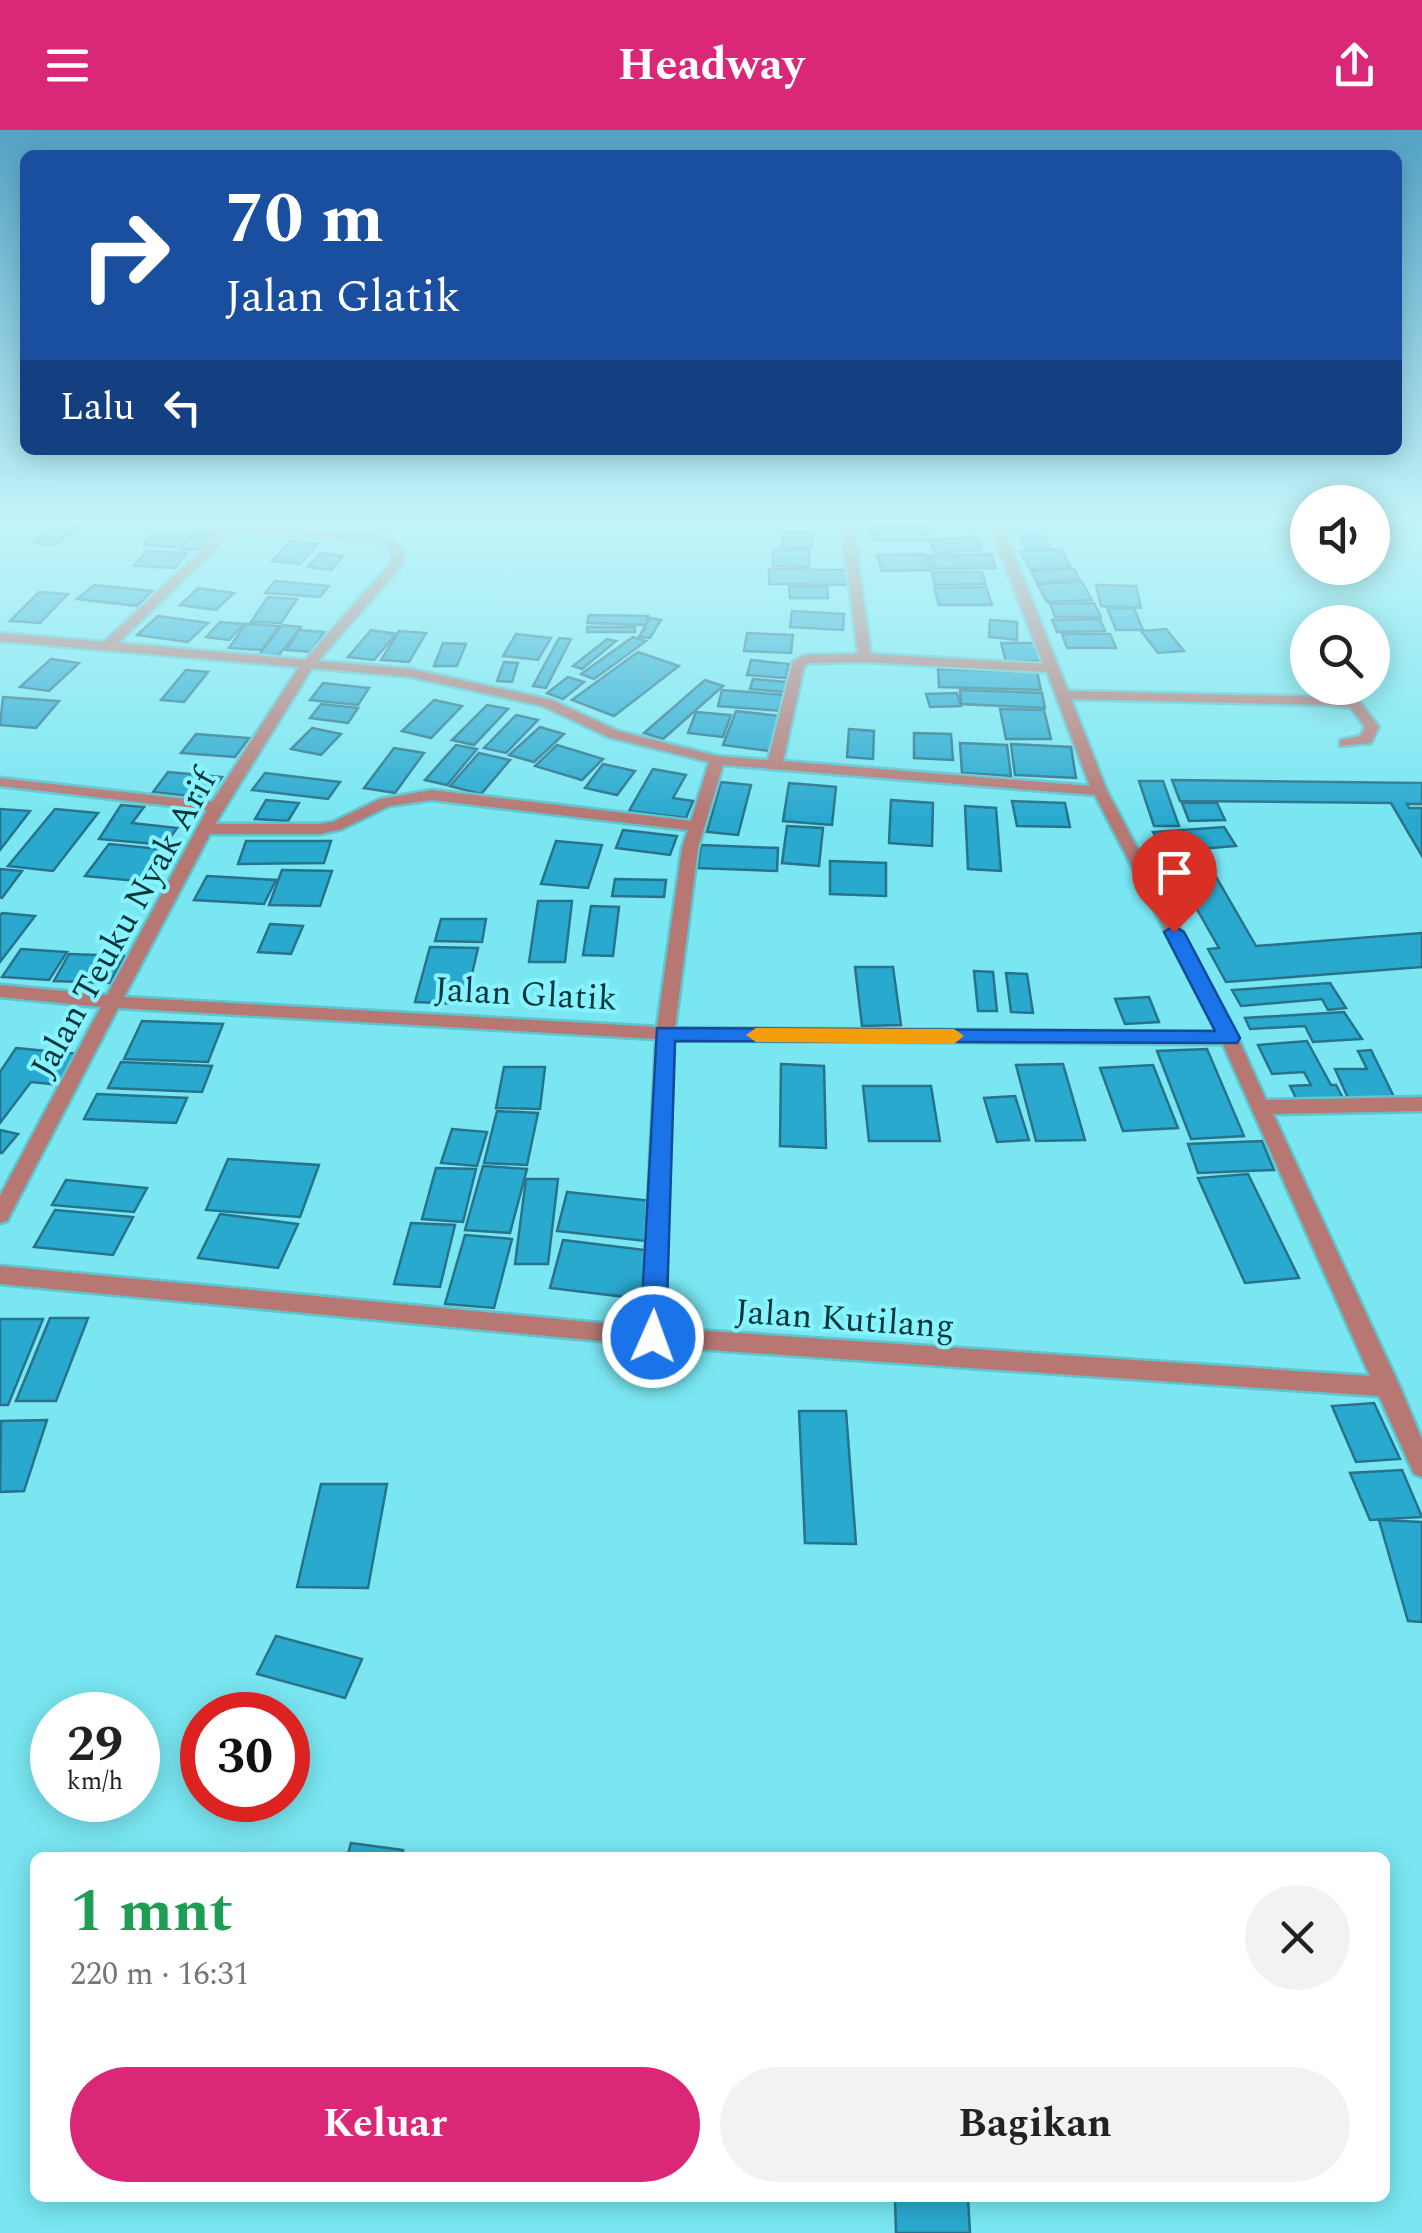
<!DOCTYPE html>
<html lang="id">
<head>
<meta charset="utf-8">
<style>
  :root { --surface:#fff; --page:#f2f2f2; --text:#222; --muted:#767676; --accent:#db2777 }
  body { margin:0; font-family:Spectral,serif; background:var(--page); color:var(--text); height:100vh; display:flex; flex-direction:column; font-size:38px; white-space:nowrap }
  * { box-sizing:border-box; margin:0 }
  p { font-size:32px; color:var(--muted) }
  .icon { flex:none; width:55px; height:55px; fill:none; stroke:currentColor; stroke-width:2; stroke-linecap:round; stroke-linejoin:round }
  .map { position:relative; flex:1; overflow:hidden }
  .side { position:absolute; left:30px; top:1722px; width:1360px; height:350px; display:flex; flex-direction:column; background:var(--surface); border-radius:15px; box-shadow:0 5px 25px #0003 }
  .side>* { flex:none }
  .hud { position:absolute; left:20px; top:20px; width:1382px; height:305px; border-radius:15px; box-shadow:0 5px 25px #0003; background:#1a4fa0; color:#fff; overflow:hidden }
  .controls { position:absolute; left:1290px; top:355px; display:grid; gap:20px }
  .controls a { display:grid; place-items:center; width:100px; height:100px; border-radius:50%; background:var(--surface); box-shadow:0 5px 25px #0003; font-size:50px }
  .speed { position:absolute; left:30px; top:1562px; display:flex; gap:20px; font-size:50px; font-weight:700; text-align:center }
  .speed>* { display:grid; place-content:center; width:130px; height:130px; border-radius:50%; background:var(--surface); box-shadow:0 5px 25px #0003; line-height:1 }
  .speed small { font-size:25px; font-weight:400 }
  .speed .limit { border:15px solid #d22; background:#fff; color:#111 }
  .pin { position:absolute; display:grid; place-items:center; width:85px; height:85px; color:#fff; margin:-102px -42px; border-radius:50% 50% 50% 0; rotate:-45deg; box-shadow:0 0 10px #0007 }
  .pin .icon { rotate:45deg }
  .me { position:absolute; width:110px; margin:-55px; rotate:2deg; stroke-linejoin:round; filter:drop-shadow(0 0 8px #0008) }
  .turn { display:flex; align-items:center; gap:35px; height:210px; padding:0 40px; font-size:45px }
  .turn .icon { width:130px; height:130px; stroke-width:2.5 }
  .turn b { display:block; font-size:70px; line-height:85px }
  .then { display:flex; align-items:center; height:95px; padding:0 40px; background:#0003; gap:20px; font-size:38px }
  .round { display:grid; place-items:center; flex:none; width:105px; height:105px; border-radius:52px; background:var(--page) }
  .overview { display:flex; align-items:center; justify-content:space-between; height:170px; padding:0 40px }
  h1 { font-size:60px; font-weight:700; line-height:75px; color:#1e9e55 }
  .action { display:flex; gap:20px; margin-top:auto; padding:20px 40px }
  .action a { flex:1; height:115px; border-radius:60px; background:var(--accent); color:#fff; font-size:40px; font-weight:700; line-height:115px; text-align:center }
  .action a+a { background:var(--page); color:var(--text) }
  header { display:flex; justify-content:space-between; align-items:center; height:130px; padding:0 40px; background:var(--accent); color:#fff; font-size:45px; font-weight:700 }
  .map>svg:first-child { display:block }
  .building { fill:#2aa9cf; stroke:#28728b; stroke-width:2.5 }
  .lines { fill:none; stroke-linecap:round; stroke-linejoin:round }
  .street-casing { stroke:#61c3cc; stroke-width:5 }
  .street { fill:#b77773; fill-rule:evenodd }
  .route { fill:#1a73e8; stroke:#114b97; stroke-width:2.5 }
  .slow { fill:#f59e0b }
  .labels { text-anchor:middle; stroke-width:8; stroke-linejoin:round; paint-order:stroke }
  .street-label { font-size:35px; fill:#02363a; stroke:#87f3fe }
</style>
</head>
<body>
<header><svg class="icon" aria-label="menu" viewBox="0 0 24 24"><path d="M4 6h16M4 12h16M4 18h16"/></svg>Headway<svg class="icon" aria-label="share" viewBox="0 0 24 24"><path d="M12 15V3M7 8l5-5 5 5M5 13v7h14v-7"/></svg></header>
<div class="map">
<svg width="1422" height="2103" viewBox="0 0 1422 2103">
  <rect width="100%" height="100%" fill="#79e6f1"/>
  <g class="building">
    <path d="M 1275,393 L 1304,393 L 1308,407 L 1290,409 Z"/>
    <path d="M 1380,393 L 1413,393 L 1419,398 L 1389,401 Z"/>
    <path d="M 63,394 L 81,398 L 52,416 L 34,412 Z"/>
    <path d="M 926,397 L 929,410 L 873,410 L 870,398 Z"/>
    <path d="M 1018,400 L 1043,400 L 1050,418 L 1026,419 Z"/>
    <path d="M 784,401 L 812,402 L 811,418 L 782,417 Z"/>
    <path d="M 153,404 L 184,406 L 175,417 L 143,415 Z"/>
    <path d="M 191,404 L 217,405 L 205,420 L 179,419 Z"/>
    <path d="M 975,407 L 982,420 L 935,423 L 929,410 Z"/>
    <path d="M 291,411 L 318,414 L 300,434 L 272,431 Z"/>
    <path d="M 1061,419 L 1071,438 L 1030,439 L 1020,421 Z"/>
    <path d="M 773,420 L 809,420 L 809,437 L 773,436 Z"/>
    <path d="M 147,421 L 187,423 L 175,438 L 134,436 Z"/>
    <path d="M 320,423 L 343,426 L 331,440 L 308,437 Z"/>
    <path d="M 925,424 L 931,440 L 882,441 L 877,425 Z"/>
    <path d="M 991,424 L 996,438 L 934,439 L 929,426 Z"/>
    <path d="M 769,439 L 851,440 L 852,455 L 769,454 Z"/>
    <path d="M 1074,439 L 1080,450 L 1037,453 L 1031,441 Z"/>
    <path d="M 932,442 L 982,442 L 986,454 L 935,455 Z"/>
    <path d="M 275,451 L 329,456 L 320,467 L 265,463 Z"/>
    <path d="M 1082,452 L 1092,470 L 1047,472 L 1037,454 Z"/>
    <path d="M 94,455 L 152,461 L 137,476 L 77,469 Z"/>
    <path d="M 1096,455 L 1136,456 L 1141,478 L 1101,476 Z"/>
    <path d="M 789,457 L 827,457 L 828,468 L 790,468 Z"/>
    <path d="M 986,457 L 992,475 L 939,475 L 934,458 Z"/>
    <path d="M 198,458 L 234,463 L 216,480 L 180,475 Z"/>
    <path d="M 39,462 L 68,464 L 40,493 L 10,491 Z"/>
    <path d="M 268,467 L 297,469 L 281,493 L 251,492 Z"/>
    <path d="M 1094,473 L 1101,487 L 1055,487 L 1050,474 Z"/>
    <path d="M 1107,478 L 1134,478 L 1143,500 L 1116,500 Z"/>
    <path d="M 792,481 L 844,484 L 843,500 L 790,497 Z"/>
    <path d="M 589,485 L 648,486 L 646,495 L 587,493 Z"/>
    <path d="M 158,486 L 208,493 L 188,512 L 137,505 Z"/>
    <path d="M 650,488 L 661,490 L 650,508 L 639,507 Z"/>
    <path d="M 1100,489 L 1105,501 L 1057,502 L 1052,490 Z"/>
    <path d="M 990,490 L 1017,492 L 1017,510 L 989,507 Z"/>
    <path d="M 220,492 L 244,494 L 229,510 L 206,507 Z"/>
    <path d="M 246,494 L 279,496 L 262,520 L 229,518 Z"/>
    <path d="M 282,495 L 301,497 L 278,526 L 259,525 Z"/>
    <rect x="587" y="497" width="48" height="5"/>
    <path d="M 1166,499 L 1184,521 L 1158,523 L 1141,501 Z"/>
    <path d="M 299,500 L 324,502 L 311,522 L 286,520 Z"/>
    <path d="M 371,500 L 396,504 L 374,530 L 348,527 Z"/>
    <path d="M 399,501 L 426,503 L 409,532 L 381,530 Z"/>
    <path d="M 747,503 L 793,505 L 791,523 L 744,521 Z"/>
    <path d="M 516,504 L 551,508 L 538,530 L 503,526 Z"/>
    <path d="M 1062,504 L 1110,504 L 1116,518 L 1067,518 Z"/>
    <path d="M 633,507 L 646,511 L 594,549 L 581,544 Z"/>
    <path d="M 559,508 L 571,509 L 546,558 L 533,556 Z"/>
    <path d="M 607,509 L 616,511 L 582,539 L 573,536 Z"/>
    <path d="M 443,513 L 466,514 L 457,536 L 434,536 Z"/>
    <path d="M 1001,513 L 1034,513 L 1040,531 L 1006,531 Z"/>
    <path d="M 638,522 L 679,536 L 614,586 L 572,570 Z"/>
    <path d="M 51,529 L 79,533 L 49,561 L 20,557 Z"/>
    <path d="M 751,530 L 789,534 L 786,548 L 747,545 Z"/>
    <path d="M 504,532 L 518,533 L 512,552 L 497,551 Z"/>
    <path d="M 938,539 L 1037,542 L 1041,560 L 939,557 Z"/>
    <path d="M 186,540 L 208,542 L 184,572 L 161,570 Z"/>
    <path d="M 568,547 L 584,552 L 563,569 L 547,563 Z"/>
    <path d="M 753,549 L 787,552 L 784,562 L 750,559 Z"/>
    <path d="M 705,550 L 723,556 L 663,609 L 644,603 Z"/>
    <path d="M 323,553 L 369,558 L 358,575 L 310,570 Z"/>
    <path d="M 722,560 L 785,565 L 782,581 L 718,576 Z"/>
    <path d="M 960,560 L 1042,563 L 1045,578 L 961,574 Z"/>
    <path d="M 957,563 L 961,576 L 930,577 L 926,564 Z"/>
    <path d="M 3,567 L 59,571 L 36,598 L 0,595 Z"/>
    <path d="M 434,570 L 462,576 L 431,608 L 402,601 Z"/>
    <path d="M 321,574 L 358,578 L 348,593 L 310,588 Z"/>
    <path d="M 487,575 L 508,579 L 474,615 L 452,610 Z"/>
    <path d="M 1000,579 L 1044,580 L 1051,609 L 1006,609 Z"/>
    <path d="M 736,581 L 781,586 L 770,621 L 723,615 Z"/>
    <path d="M 696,582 L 731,585 L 723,607 L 688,603 Z"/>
    <path d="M 516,585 L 538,590 L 506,623 L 484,618 Z"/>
    <path d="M 540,597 L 564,604 L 534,632 L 509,625 Z"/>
    <path d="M 312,598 L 341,604 L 321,625 L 291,619 Z"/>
    <path d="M 849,599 L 874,601 L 873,629 L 847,627 Z"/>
    <path d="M 914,603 L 951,604 L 953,630 L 914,628 Z"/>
    <path d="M 196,604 L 249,608 L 235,627 L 181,623 Z"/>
    <path d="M 960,613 L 1007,615 L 1011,646 L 962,643 Z"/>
    <path d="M 1011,614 L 1071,617 L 1076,648 L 1015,645 Z"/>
    <path d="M 456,615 L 477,619 L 447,655 L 425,650 Z"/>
    <path d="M 557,615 L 603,629 L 582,650 L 535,636 Z"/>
    <path d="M 394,618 L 424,623 L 395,663 L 364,658 Z"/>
    <path d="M 479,623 L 510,630 L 481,664 L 450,656 Z"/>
    <path d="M 603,634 L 635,641 L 617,665 L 585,658 Z"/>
    <path d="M 653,639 L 686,645 L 673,668 L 693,671 L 686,688 L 629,681 Z"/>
    <path d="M 168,642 L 222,647 L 208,668 L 153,662 Z"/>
    <path d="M 265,643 L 340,652 L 328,669 L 252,660 Z"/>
    <path d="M 1172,650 L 1422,653 L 1422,674 L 1407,674 L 1409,678 L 1422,678 L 1422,726 L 1391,673 L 1180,671 Z"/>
    <path d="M 1139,651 L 1163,651 L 1179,696 L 1154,696 Z"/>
    <path d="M 721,652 L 751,655 L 738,705 L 707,702 Z"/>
    <path d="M 789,653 L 836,657 L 832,695 L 783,691 Z"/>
    <path d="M 266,670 L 299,673 L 288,691 L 255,689 Z"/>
    <path d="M 891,670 L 933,673 L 932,716 L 889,713 Z"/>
    <path d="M 1012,671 L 1065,673 L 1070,697 L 1017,696 Z"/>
    <path d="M 1182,673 L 1217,673 L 1225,690 L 1189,691 Z"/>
    <path d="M 121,675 L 144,677 L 132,693 L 177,698 L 165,715 L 99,709 Z"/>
    <path d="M 965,676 L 996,678 L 1001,741 L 968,739 Z"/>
    <path d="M 0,679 L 30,681 L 0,720 Z"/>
    <path d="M 55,679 L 98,683 L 53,741 L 8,736 Z"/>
    <path d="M 787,696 L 823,698 L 819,736 L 782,733 Z"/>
    <path d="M 1224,697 L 1236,716 L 1200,719 L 1256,816 L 1422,803 L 1422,837 L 1226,852 L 1208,819 L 1219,818 L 1153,702 Z"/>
    <path d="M 623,700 L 677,706 L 670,725 L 616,718 Z"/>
    <path d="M 246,711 L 331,711 L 324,733 L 238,734 Z"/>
    <path d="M 556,711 L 602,715 L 588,758 L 541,754 Z"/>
    <path d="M 109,714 L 170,720 L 147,752 L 85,746 Z"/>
    <path d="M 701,715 L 778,718 L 777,741 L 698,738 Z"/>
    <path d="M 830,731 L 886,733 L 886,766 L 830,764 Z"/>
    <path d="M 0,739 L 22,741 L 2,768 L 0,767 Z"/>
    <path d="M 282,740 L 332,741 L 320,776 L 269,775 Z"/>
    <path d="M 207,746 L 276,750 L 264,774 L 194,770 Z"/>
    <path d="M 615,749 L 666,750 L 664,767 L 612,766 Z"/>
    <path d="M 538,771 L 572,771 L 565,832 L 529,832 Z"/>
    <path d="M 591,776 L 619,777 L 613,826 L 583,825 Z"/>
    <path d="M 2,783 L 35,786 L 0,832 L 0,786 Z"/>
    <path d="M 441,789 L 486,789 L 482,812 L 435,811 Z"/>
    <path d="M 270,794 L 303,796 L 291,824 L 258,822 Z"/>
    <path d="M 430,817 L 478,818 L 465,874 L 415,872 Z"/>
    <path d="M 21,819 L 67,822 L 49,850 L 2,847 Z"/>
    <path d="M 69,824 L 124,826 L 110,853 L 54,851 Z"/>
    <path d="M 855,837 L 893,837 L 901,895 L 862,896 Z"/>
    <path d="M 974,841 L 993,842 L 997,881 L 978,881 Z"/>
    <path d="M 1006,843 L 1027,844 L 1033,883 L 1011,882 Z"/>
    <path d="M 1330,853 L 1346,878 L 1328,880 L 1322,869 L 1241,876 L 1232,860 Z"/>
    <path d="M 1149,867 L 1159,892 L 1125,894 L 1115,869 Z"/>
    <path d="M 1344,882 L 1362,909 L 1313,912 L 1305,896 L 1250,899 L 1245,888 Z"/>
    <path d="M 142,891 L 223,894 L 208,932 L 124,929 Z"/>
    <path d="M 1307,911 L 1331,955 L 1336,955 L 1345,972 L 1299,974 L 1290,956 L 1311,955 L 1304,942 L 1272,944 L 1258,915 Z"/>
    <path d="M 16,918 L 79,924 L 60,955 L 31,952 L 0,993 L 0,942 Z"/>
    <path d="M 1207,919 L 1244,1006 L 1191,1009 L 1157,921 Z"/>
    <path d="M 1371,920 L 1395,969 L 1349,970 L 1335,939 L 1367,939 L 1358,921 Z"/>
    <path d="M 121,932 L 212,936 L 202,962 L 108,958 Z"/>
    <path d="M 781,934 L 824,936 L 826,1018 L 780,1016 Z"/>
    <path d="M 1063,934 L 1085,1010 L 1036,1011 L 1016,935 Z"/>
    <path d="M 1153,935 L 1178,998 L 1123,1001 L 1100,938 Z"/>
    <path d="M 504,937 L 545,937 L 540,979 L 496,978 Z"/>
    <path d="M 863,956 L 931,956 L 940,1011 L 869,1011 Z"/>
    <path d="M 97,964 L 187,968 L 176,993 L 84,989 Z"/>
    <path d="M 1015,966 L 1029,1010 L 997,1012 L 984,968 Z"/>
    <path d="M 497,981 L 538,983 L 527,1035 L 484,1033 Z"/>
    <path d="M 452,999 L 487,1002 L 477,1036 L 441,1033 Z"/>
    <path d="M 0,1000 L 18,1004 L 2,1023 L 0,1023 Z"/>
    <path d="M 1262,1011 L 1274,1040 L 1198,1043 L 1188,1014 Z"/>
    <path d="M 228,1029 L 319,1035 L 300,1087 L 206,1080 Z"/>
    <path d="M 483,1036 L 527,1039 L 510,1103 L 465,1100 Z"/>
    <path d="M 436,1038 L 476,1039 L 463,1092 L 422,1089 Z"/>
    <path d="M 1248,1044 L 1299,1148 L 1245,1153 L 1198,1048 Z"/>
    <path d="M 526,1049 L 558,1049 L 548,1134 L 515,1134 Z"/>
    <path d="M 66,1050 L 147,1058 L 134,1082 L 52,1075 Z"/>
    <path d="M 567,1062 L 653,1071 L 645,1111 L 557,1101 Z"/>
    <path d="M 55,1080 L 133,1087 L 113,1125 L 34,1117 Z"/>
    <path d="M 220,1084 L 298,1094 L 278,1138 L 198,1128 Z"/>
    <path d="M 411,1093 L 455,1095 L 440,1157 L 394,1154 Z"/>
    <path d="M 465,1105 L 512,1109 L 494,1178 L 445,1174 Z"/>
    <path d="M 563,1110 L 653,1121 L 643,1169 L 550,1158 Z"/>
    <path d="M 50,1188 L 88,1188 L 56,1271 L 16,1271 Z"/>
    <path d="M 0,1189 L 43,1189 L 8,1275 L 0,1275 Z"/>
    <path d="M 1374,1273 L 1400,1329 L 1356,1332 L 1332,1276 Z"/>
    <path d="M 799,1281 L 846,1281 L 856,1414 L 805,1413 Z"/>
    <path d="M 47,1290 L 24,1361 L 0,1362 L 1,1291 Z"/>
    <path d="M 1402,1340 L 1422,1387 L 1370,1390 L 1350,1343 Z"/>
    <path d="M 321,1354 L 387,1354 L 368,1458 L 297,1457 Z"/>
    <path d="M 1379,1390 L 1422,1392 L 1422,1492 L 1408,1491 Z"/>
    <path d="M 276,1506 L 362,1529 L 345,1568 L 257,1544 Z"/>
    <path d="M 351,1713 L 403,1720 L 402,1728 L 347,1728 Z"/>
    <path d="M 895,2068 L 968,2068 L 970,2103 L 896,2103 Z"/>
  </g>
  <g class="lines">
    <g class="street-casing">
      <path id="street" d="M 163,393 L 218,393 L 378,405 L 394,410 L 404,425 L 402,435 L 318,531 L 411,539 L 552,570 L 618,601 L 717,626 L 768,630 L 793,531 L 806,525 L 858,524 L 841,393 L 853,393 L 871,524 L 1043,534 L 989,393 L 1001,393 L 1068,561 L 1328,567 L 1360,572 L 1379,597 L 1371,613 L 1340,616 L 1340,610 L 1360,606 L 1365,597 L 1351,578 L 1328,575 L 1071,569 L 1107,661 L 1238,908 L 1266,970 L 1422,967 L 1422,981 L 1273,984 L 1400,1257 L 1422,1310 L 1422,1347 L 1414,1344 L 1379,1266 L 653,1216 L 0,1154 L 0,1136 L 642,1197 L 656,909 L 118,878 L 7,1091 L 0,1093 L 0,1066 L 101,877 L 0,867 L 0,855 L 107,865 L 207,680 L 0,656 L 0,648 L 212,672 L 299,537 L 0,511 L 0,503 L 104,512 L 222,401 ZM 234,401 L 377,412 L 386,415 L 392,425 L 390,434 L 305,530 L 118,513 ZM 865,532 L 1047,542 L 1090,656 L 783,631 L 804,536 L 809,533 ZM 312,538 L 411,547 L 543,576 L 608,607 L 709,632 L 691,691 L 432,660 L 380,669 L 333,692 L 320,694 L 215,694 ZM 723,635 L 1095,665 L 1217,902 L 675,898 L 698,718 ZM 432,670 L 688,700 L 682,718 L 657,897 L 124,867 L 210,704 L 320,704 L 342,699 L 389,676 ZM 674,910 L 1223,914 L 1370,1246 L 664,1198 Z"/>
    </g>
    <use href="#street" class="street"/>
  </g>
  <linearGradient id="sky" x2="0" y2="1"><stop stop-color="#53a3c6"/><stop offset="0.57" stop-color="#c3f4f9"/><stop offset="1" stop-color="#c3f4f9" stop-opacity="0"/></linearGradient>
  <rect width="1422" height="688" fill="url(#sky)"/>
  <path class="route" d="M 1174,796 L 1184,802 L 1240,908 L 1237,913 L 675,911 L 666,1207 L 662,1215 L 653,1218 L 644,1215 L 640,1207 L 657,898 L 1215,901 L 1164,802 Z"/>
  <path class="slow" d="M 756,898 L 954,899 L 964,906 L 954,914 L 756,912 L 746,905 Z"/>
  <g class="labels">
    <g class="street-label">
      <text transform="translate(123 793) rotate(-61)" y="12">Jalan Teuku Nyak Arif</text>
      <text transform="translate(526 863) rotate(3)" y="12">Jalan Glatik</text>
      <text transform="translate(845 1188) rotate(4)" y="12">Jalan Kutilang</text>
    </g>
  </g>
</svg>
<div class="controls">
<a><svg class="icon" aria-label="sound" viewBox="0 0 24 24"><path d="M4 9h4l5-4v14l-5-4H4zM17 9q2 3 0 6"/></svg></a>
<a><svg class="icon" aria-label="search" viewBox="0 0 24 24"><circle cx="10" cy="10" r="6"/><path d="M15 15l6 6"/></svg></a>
</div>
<div class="speed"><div>29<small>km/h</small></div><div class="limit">30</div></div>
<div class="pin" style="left:1174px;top:802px;background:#d93025"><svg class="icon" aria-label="arrive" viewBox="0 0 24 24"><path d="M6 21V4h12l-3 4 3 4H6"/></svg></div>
<svg class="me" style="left:653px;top:1207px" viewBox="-20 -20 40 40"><circle r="17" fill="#1a73e8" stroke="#fff" stroke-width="3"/><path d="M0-11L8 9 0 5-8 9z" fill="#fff"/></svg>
<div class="hud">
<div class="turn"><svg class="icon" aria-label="right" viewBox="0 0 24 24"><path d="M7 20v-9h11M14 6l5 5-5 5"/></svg><div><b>70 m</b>Jalan Glatik</div></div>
<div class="then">Lalu<svg class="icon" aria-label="left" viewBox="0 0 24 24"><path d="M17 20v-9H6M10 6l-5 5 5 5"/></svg></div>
</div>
<section class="side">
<div class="overview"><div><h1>1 mnt</h1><p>220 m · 16:31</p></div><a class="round"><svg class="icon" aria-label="close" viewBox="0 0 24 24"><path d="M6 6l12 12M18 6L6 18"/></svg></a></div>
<div class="action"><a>Keluar</a><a>Bagikan</a></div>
</section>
</div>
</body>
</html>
